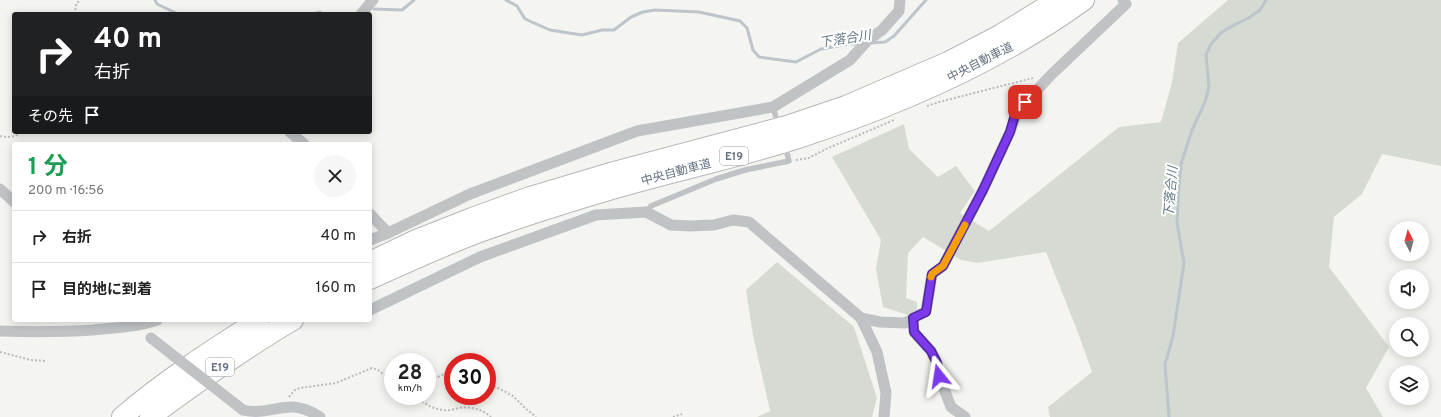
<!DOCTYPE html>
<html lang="ja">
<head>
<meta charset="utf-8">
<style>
  :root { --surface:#fff; --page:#f6f6f6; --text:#222; --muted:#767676; --line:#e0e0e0 }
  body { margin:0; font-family:Overpass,"Noto Sans JP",sans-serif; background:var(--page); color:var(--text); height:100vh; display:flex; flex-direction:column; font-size:15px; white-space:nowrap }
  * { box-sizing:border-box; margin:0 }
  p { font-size:13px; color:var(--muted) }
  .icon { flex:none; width:22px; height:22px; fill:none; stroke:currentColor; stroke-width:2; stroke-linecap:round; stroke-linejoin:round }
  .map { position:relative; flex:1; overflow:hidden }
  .side { position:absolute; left:12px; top:142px; width:360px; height:180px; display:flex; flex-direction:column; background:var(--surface); border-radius:4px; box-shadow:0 2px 10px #0003 }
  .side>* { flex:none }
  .top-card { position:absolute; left:12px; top:12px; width:360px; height:122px; border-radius:4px; box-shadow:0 2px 10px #0003; background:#202124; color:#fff; overflow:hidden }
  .needle { width:26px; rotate:354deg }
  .tools { position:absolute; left:1389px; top:221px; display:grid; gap:8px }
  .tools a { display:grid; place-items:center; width:40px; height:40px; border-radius:50%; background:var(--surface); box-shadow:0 2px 10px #0003; font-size:20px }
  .speed { position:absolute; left:384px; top:353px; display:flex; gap:8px; font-size:20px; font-weight:700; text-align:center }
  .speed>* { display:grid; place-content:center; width:52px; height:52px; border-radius:50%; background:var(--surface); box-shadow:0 2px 10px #0003; line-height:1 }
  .speed small { font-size:10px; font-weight:400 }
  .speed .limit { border:6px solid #d22; background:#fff; color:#111 }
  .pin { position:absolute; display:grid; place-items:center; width:34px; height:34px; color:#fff; margin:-17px; border-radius:8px; box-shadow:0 2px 6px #0006 }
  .me { position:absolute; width:44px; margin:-22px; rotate:345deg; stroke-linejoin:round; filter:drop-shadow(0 0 3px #0008) }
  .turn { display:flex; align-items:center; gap:14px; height:84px; padding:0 16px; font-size:18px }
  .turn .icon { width:52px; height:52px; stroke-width:2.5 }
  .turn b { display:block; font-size:28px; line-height:34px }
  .then { display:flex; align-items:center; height:38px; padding:0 16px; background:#0003; gap:8px; font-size:15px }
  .round { display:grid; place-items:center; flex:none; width:42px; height:42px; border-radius:21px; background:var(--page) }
  .head { display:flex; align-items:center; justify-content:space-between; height:68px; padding:0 16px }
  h1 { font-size:24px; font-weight:700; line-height:30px; color:#1e9e55 }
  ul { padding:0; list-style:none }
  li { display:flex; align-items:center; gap:12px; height:52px; padding:0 16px; border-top:1px solid var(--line) }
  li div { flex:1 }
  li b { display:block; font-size:15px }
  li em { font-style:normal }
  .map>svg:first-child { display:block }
  .green { fill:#d5dbd2 }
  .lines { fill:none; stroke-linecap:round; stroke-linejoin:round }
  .stream { stroke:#bbc5cb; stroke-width:3 }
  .motorway-casing { stroke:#b4b7ba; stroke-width:22 }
  .path { stroke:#b9bbbd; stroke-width:2; stroke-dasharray:2 2; stroke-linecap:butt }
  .service { stroke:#bfc3c6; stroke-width:5.5 }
  .minor { stroke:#bfc3c6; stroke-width:11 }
  .motorway { stroke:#fff; stroke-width:20 }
  .minor-bridge { stroke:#bfc3c6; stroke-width:11 }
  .route-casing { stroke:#51269a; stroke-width:10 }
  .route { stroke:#7c3aed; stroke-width:7 }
  .slow { stroke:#f59e0b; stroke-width:7 }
  .labels { text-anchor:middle; stroke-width:4; stroke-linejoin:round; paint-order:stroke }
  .shield { fill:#fff; stroke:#929ca7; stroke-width:1 }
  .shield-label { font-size:11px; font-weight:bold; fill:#647281 }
  .street-label { font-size:12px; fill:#647281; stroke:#fff }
  .water-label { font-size:13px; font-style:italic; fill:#647a85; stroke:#fff }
</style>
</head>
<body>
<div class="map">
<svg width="1441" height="417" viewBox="0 0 1441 417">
  <rect width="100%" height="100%" fill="#f4f5f0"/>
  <g class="green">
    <path d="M 1228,0 L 1441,0 L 1441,166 L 1382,154 L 1362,194 L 1334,217 L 1329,267 L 1389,347 L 1366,388 L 1383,417 L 1050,417 L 1048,407 L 1092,372 L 1077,330 L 1046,252 L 978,263 L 961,260 L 923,237 L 908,253 L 906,298 L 917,302 L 917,310 L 908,315 L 883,307 L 876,269 L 881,240 L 832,157 L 904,124 L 909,149 L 938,177 L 956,166 L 975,191 L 960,213 L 989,231 L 1119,127 L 1161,122 L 1172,82 L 1178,43 Z"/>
    <path d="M 777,262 L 854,327 L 877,398 L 872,417 L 757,417 L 770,411 L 753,335 L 746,290 Z"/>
  </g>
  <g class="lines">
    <g class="stream">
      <path d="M 155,0 L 157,4 L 178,14"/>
      <path d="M 506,0 L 517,6 L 525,19 L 550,30 L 582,35 L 602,30 L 614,30 L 631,17 L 643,12 L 655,10 L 699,12 L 740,21 L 747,28 L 753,50 L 759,57 L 796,62 L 821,49 L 849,44 L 861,44"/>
      <path d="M 374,9 L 402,10 L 414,0"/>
      <path d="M 313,14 L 320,12"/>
      <path d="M 870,43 L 885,42 L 894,36 L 926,0"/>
      <path d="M 1169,417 L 1165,364 L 1173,336 L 1184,263 L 1177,223 L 1179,186 L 1181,164 L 1192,130 L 1205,102 L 1209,87 L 1206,55 L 1211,44 L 1222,32 L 1236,24 L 1247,19 L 1260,10 L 1266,0"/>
    </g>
    <g class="motorway-casing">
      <g id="motorway">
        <path d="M 370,262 L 416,240 L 472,218 L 530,197 L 607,174 L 787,126 L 846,106 L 948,62 L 1000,35 L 1057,0"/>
        <path d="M 370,279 C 405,263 440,247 477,233 C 520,217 565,203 609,190 C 670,172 732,159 792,140 C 895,107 997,63 1084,0"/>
        <path d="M 122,417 C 165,380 212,350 259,320"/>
        <path d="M 150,417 C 196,383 243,349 293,320"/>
      </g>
    </g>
    <g class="path">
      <path d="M 75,14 L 76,4 L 80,0"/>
      <path d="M 927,106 L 939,102 L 1033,78"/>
      <path d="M 0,136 C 8,138 15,137 22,132"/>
      <path d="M 796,160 L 809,158 L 826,149 L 894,120"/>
      <path d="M 0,352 L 31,360 L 46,361"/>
      <path d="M 427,382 L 453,370"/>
      <path d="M 487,382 L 513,396 L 526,409 L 536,417"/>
      <path d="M 416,396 C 424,403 432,409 443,410 C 449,411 454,409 459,408 C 470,406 482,409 491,417"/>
      <path d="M 289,397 L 295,390 L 300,388 L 336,383 L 372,368 L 378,370 L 393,381"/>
      <path d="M 673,417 L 682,414"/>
    </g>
    <g class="service">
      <path d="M 773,107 L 776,118"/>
      <path d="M 646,212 L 651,206 L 716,179 L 745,170 L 789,161 L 787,153"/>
    </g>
    <g class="minor">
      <path d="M 361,14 L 373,0"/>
      <path d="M 290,132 L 304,144"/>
      <path d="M 0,189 L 14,202"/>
      <path d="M 370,214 L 388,233"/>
      <path d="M 370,240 L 388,233 L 470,194 L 637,131 L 773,107 L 850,60 L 867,41 L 882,30 L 899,11 L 900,0"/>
      <path d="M 370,310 L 480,257 L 596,215 L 646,212 L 671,225 L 690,226 L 714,225 L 733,220 L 749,222 L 861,318 L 880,322 L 905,323 L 926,311 L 932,274 L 943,266 L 983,190 L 1010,132 L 1017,111 L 1052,74 L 1126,4 L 1123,0"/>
      <path d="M 861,318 L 877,352 L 886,393 L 884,417"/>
      <path d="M 913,318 L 914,332 L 931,351 L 937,363 L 939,376 L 951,407 L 965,417"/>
      <path d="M 0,331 C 31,332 62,332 93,330 C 114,328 137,327 157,320"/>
      <path d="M 243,410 C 273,417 288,395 320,417"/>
    </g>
    <use href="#motorway" class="motorway"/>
    <path class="minor-bridge" d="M 151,338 L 243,410"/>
  </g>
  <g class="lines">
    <g class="route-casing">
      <path id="route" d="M 939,376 L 937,363 L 931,351 L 914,332 L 913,318 L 926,312 L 932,274 L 943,266 L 983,190 L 1010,132 L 1016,111 L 1025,102"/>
    </g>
    <use href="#route" class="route"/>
    <path class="slow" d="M 931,277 L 932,274 L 943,266 L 965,225"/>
  </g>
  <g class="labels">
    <g class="shield">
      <rect x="720" y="147" width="28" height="18" rx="3"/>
      <rect x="206" y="358" width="28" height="18" rx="3"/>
    </g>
    <g class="shield-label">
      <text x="734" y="160">E19</text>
      <text x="220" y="371">E19</text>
    </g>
    <g class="street-label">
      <text transform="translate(980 62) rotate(-27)" y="4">中央自動車道</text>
      <text transform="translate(676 172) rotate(-15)" y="4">中央自動車道</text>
    </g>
    <g class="water-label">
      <text transform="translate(845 38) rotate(-9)" y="5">下落合川</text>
      <text transform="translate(1170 192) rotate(-85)" y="5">下落合川</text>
    </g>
  </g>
</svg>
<div class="tools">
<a><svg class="needle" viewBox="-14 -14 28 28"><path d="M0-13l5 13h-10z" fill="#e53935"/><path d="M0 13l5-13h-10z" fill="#767676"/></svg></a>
<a><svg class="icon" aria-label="sound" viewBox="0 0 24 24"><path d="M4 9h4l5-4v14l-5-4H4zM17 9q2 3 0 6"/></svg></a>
<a><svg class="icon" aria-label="search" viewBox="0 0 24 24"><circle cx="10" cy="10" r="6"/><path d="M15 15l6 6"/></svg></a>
<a><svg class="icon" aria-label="layers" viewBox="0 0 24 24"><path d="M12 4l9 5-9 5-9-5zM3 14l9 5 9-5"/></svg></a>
</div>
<div class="speed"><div>28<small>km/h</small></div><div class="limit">30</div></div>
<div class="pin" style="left:1025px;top:102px;background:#d93025"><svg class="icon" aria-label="arrive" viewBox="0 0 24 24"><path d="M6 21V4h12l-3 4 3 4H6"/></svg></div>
<svg class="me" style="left:939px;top:376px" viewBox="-20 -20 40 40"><path d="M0-17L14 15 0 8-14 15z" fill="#7c3aed" stroke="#fff" stroke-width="4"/></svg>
<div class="top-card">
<div class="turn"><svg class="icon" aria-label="right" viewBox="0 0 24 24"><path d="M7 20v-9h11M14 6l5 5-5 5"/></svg><div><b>40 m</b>右折</div></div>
<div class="then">その先<svg class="icon" aria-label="arrive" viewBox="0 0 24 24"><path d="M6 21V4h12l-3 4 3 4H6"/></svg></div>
</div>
<section class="side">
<div class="head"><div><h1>1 分</h1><p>200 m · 16:56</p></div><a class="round"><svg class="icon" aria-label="close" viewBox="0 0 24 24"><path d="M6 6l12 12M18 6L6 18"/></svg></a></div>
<ul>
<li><svg class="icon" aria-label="right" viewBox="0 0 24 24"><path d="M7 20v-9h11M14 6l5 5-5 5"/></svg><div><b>右折</b></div><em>40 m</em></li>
<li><svg class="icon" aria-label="arrive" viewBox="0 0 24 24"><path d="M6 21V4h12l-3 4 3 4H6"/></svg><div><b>目的地に到着</b></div><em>160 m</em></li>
</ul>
</section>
</div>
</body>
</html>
